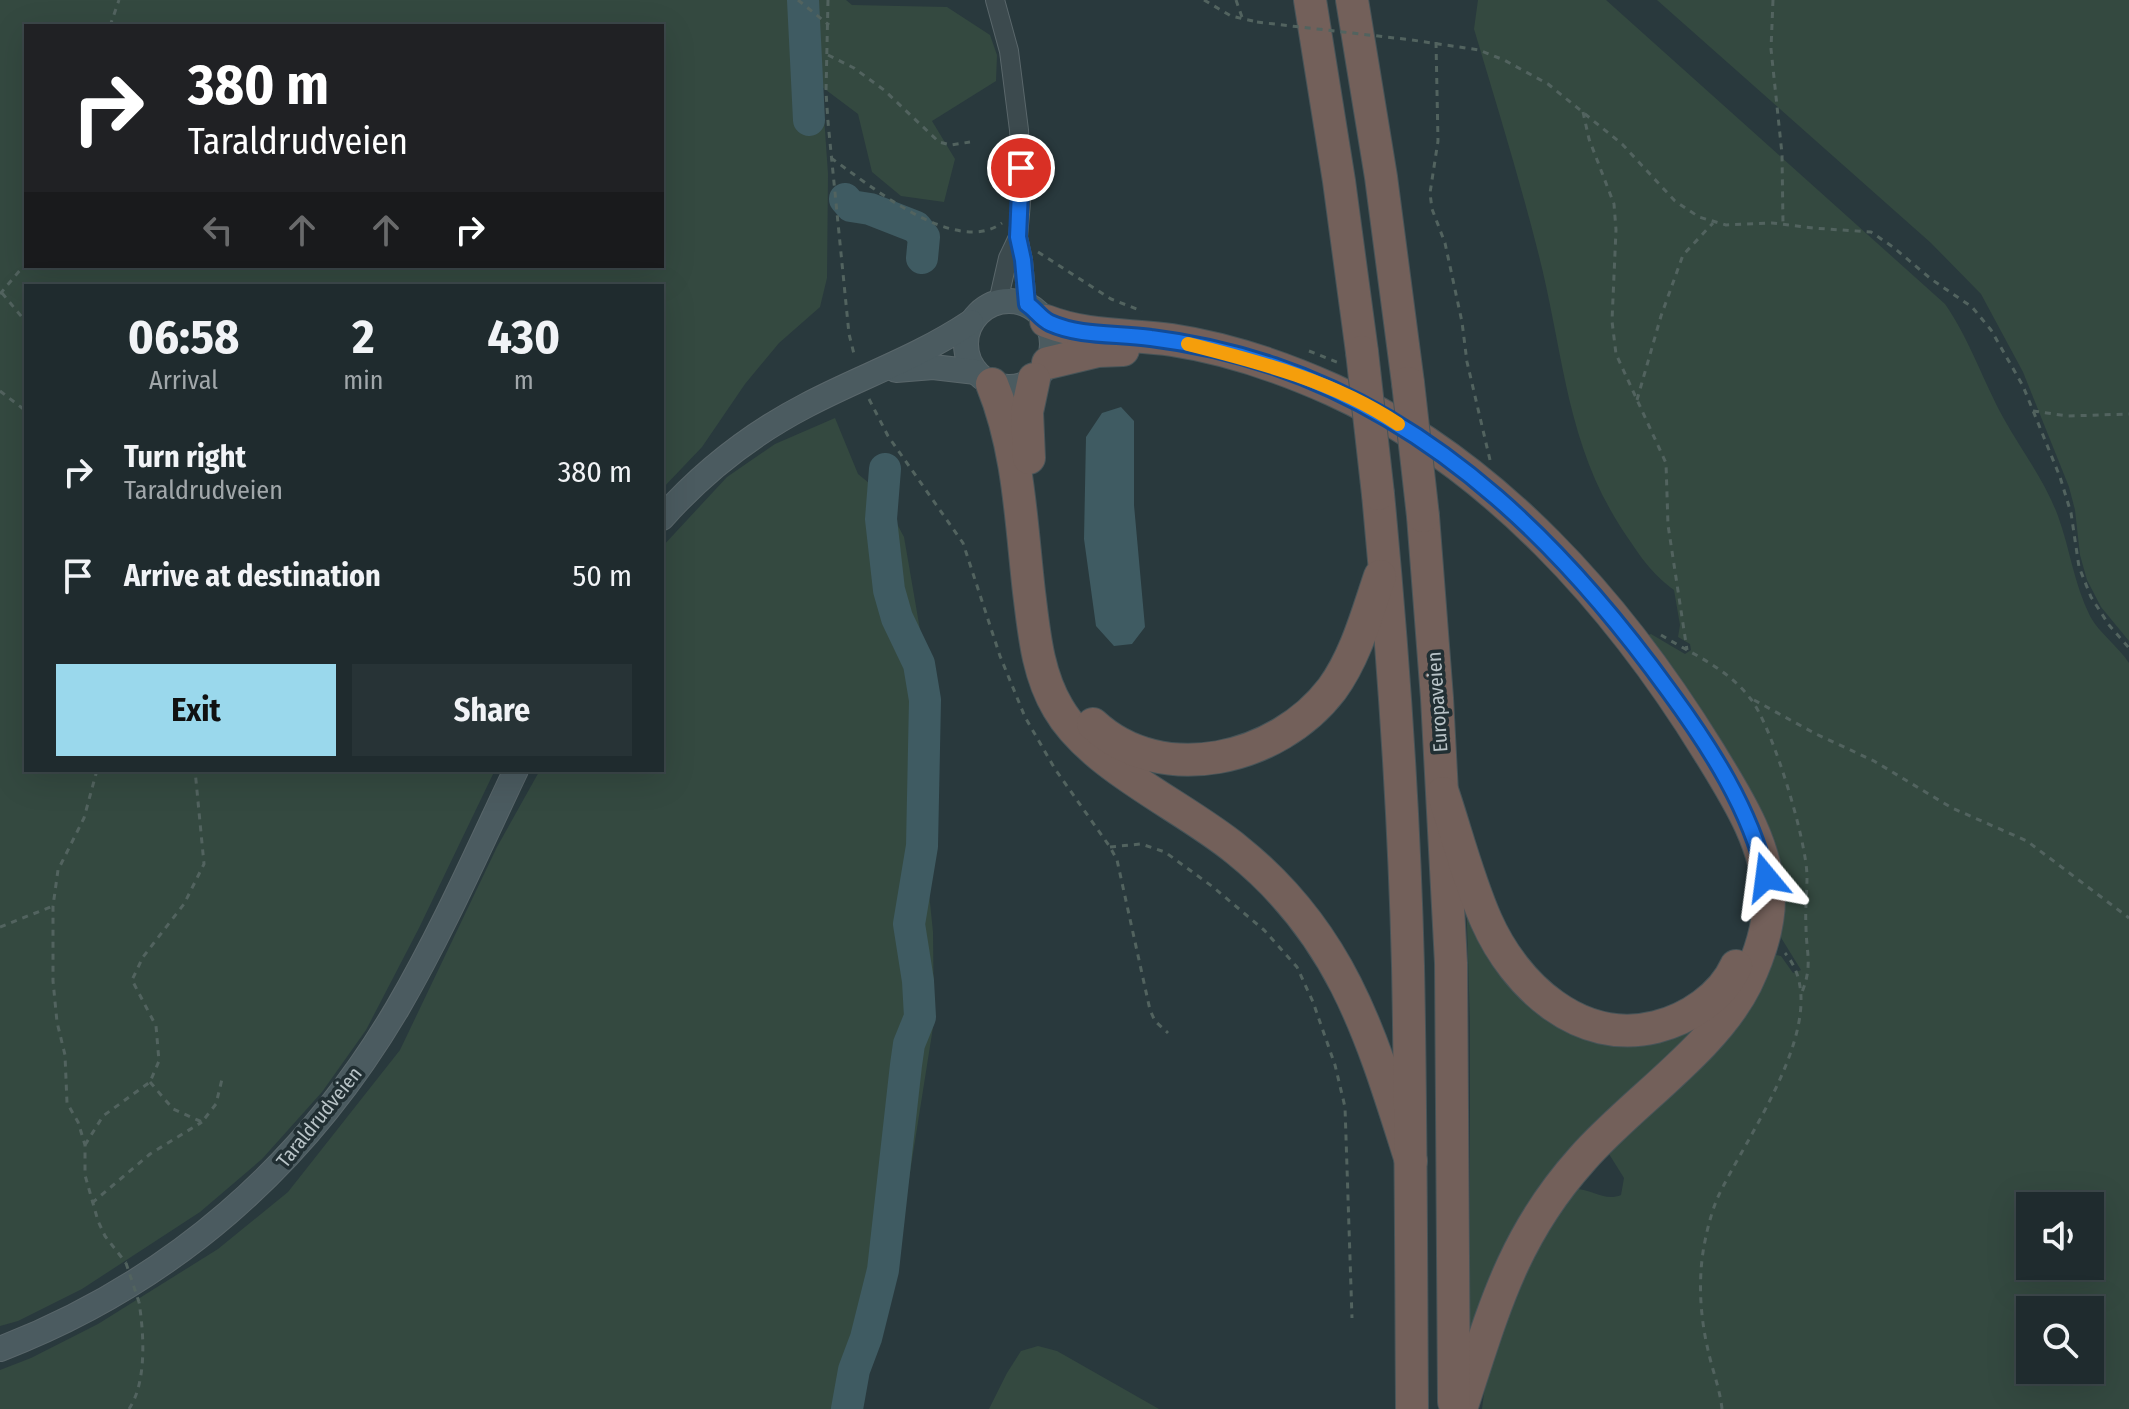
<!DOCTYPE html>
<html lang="en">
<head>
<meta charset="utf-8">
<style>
  :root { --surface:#1f2b2e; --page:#273336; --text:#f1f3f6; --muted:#a1a7aa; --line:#3c474a; --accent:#9ad8ec }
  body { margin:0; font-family:"Fira Sans Condensed",sans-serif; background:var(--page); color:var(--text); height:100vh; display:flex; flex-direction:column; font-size:30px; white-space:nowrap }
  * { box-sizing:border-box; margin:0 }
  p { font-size:26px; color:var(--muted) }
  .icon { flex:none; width:44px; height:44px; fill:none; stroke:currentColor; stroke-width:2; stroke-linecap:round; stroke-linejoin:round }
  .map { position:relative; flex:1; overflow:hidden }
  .drawer { position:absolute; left:24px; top:284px; width:640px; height:488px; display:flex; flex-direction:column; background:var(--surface); border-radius:0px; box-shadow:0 8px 32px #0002,0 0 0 2px var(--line) }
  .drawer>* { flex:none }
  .top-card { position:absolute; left:24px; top:24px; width:640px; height:244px; border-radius:0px; box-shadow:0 8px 32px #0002,0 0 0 2px var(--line); background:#202124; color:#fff; overflow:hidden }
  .buttons { position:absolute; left:2016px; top:1192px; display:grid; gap:16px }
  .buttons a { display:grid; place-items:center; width:88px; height:88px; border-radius:0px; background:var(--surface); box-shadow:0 8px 32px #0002,0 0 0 2px var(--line); font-size:40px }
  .pin { position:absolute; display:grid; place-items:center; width:68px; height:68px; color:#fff; margin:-34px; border:4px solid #fff; border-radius:50%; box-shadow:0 2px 8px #0007 }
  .me { position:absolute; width:88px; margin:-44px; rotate:344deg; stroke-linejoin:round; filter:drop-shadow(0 0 6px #0008) }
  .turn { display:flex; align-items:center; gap:28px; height:168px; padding:0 32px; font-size:36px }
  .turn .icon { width:104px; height:104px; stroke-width:2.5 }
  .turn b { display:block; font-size:56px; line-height:68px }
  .lanes { display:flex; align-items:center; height:76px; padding:0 32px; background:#0003; justify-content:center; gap:40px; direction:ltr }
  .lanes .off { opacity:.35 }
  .eta { display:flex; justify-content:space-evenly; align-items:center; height:136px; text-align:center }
  .eta b { font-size:48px; font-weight:700; line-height:56px }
  .button { display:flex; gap:16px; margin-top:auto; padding:16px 32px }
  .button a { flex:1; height:92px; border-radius:0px; background:var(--accent); color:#111; font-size:32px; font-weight:700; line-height:92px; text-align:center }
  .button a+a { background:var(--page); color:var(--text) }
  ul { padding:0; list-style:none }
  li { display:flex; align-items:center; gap:24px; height:104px; padding:0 32px }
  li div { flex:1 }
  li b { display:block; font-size:30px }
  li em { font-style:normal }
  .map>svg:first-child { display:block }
  .green { fill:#344940; fill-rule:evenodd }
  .water { fill:#3f5b62 }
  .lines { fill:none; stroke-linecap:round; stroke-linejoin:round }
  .river { stroke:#3f5b62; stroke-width:32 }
  .minor-casing { stroke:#5a676b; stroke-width:20 }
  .secondary-casing { stroke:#5a676b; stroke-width:26 }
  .motorway-casing { stroke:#475458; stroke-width:34 }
  .path { stroke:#52635f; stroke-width:3; stroke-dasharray:6 6; stroke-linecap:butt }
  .minor { stroke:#3c4a4e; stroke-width:18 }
  .secondary { stroke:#4b5b60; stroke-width:24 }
  .motorway { stroke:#73605a; stroke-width:32 }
  .motorway-bridge-casing { stroke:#475458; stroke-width:34; stroke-linecap:butt }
  .path-bridge { stroke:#52635f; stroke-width:3; stroke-dasharray:6 6; stroke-linecap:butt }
  .motorway-bridge { stroke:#73605a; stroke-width:32 }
  .route-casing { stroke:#114b97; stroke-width:20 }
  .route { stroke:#1a73e8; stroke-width:14 }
  .slow { stroke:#f59e0b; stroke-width:14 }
  .labels { text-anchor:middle; stroke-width:7; stroke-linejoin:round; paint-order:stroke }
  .street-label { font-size:20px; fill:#b9c4c8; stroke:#212f33 }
</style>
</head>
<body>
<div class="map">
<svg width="2129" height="1409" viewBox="0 0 2129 1409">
  <rect width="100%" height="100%" fill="#29393d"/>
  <g class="green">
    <path d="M 0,0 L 846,0 L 852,5 L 947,7 L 990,35 L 997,55 L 996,81 L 932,121 L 955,159 L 944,202 L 901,196 L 872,172 L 858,114 L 822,87 L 828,174 L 827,278 L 820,307 L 779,343 L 745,384 L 702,447 L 662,489 L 662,286 L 26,286 L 26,770 L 495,770 L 419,928 L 366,1030 L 322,1092 L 262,1159 L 200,1212 L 82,1289 L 18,1321 L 0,1326 ZM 26,26 L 662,26 L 662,266 L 26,266 Z"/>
    <path d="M 1478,0 L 1606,0 L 1945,304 C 1970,340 1983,381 2004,419 C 2022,451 2045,481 2058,516 C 2070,549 2074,584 2090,616 C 2099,633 2118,646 2129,663 L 2129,1409 L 1482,1409 L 1486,1378 L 1520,1268 L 1575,1189 C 1592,1189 1605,1202 1621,1195 L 1624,1178 L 1609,1154 L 1609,1148 L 1772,959 L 1776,955 L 1781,956 L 1793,973 L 1801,970 L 1780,936 L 1779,902 L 1641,637 L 1651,634 L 1685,654 L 1691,650 L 1690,644 L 1678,637 L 1680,625 L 1674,590 C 1654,575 1644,562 1630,541 C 1565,449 1565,356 1538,252 C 1519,177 1496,103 1474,29 ZM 2030,1206 L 2090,1206 L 2090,1266 L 2030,1266 ZM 2030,1310 L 2090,1310 L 2090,1370 L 2030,1370 Z"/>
    <path d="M 1657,0 L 2129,0 L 2129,641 L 2101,607 L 2087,580 L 2080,555 L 2075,510 L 2069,487 L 2023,372 L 1981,294 L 1931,243 Z"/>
    <path d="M 835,418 L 858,474 L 880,492 L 904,537 L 928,676 L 933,770 L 927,873 L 933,932 L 934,1021 L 905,1204 L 858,1409 L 0,1409 L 0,1370 L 31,1358 L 98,1324 L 218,1249 L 288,1192 L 400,1050 L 497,847 L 540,770 L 662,770 L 662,547 L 727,477 L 775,444 Z"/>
    <path d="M 1466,892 L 1584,1031 L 1722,1000 L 1623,1106 L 1470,1336 L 1470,1023 Z"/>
    <path d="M 1038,1346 L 1057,1351 L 1159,1409 L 989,1409 L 1007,1373 L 1021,1351 Z"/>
  </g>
  <path class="water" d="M 1121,407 L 1134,421 L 1134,505 L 1145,627 L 1132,644 L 1114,646 L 1096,626 L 1084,539 L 1086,437 L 1102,413 Z"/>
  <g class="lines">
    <g class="river">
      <path d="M 803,0 L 809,120"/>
      <path d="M 845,199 L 851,206 L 870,209 L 916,227 L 924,237 L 922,258"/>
      <path d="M 847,1409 L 854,1370 L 866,1338 L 883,1270 L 906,1065 L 909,1044 L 920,1017 L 918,981 L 909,924 L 922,846 L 925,700 L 919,664 L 897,618 L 889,590 L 881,519 L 885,469"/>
    </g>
    <g class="minor-casing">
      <g id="minor">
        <path d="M 995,0 L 1009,51 L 1019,130 L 1022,191 L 1018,237 L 1023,260 L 1027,304"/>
        <path d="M 998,302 L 1008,258 L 1018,237"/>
      </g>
    </g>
    <g class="secondary-casing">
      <g id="secondary">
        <circle cx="1009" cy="344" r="43"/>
        <path d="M 896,370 L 933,367 L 976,372"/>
        <path d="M 662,518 C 702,473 753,433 807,405 C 862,376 917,358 971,322"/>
        <path d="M 0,1349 C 171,1283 304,1166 397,1009 C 442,932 478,850 516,770"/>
      </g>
    </g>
    <g class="motorway-casing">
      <g id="motorway">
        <path d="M 1310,0 L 1339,181 L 1362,352"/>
        <path d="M 1352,0 L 1381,177 L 1408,383"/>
        <path d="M 1046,321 C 1087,337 1129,334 1172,340 C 1225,348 1284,368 1333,390 C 1493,463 1618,604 1709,752 C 1736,796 1768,845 1769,899 C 1769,927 1758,959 1746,984 C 1714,1049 1631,1103 1582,1159 C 1512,1237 1493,1312 1461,1409"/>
        <path d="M 1048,363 L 1098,351 L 1123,350"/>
        <path d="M 992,384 C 1019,450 1021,522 1029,592 C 1034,631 1037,673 1058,708 C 1092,767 1184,806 1237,850 C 1343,935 1372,1038 1411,1161"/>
        <path d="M 1029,458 L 1027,412 L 1034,379"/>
        <path d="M 1378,494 C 1393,651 1404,809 1408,966 C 1411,1114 1411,1261 1412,1409"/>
        <path d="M 1423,516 L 1437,698 L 1451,963 L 1454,1402"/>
        <path d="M 1093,724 C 1162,788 1278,760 1332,689 C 1356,656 1367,614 1380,576"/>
        <path d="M 1443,793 C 1457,835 1468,879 1486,920 C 1515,986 1580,1046 1656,1027 C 1688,1019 1722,997 1736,966"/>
      </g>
    </g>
    <g class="path">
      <path d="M 798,0 L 829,25"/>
      <path d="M 828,0 L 826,92 L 828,122 L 849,334 L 855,358"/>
      <path d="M 1204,0 L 1231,16 L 1257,22"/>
      <path d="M 1236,0 L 1243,20"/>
      <path d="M 1773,0 L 1771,49 L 1782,154 L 1783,224"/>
      <path d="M 110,26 L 119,0"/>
      <path d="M 1412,40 L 1479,50 L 1504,60 L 1548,84 L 1622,144 L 1675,201 L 1699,217 L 1726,225 L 1772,223 L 1813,228 L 1871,232 L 1893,247 L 1931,279 L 1972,307 L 1991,330 L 2023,386 L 2060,477 L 2071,513 L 2079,567 L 2091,597 L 2109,625 L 2129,648"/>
      <path d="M 1436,42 L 1438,141 L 1430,193 L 1432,209 L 1445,243 L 1462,322 L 1467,362 L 1490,460"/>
      <path d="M 828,55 L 854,68 L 884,90 L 939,142 L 951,145 L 970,142"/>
      <path d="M 1583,112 L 1589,139 L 1614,204 L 1616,230 L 1612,321 L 1616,354 L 1666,463 L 1668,525 L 1687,650"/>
      <path d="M 831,158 C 870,185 955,257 1002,223"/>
      <path d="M 1038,252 L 1111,299 L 1142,311"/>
      <path d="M 2,293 L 26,322"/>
      <path d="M 0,294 L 26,263"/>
      <path d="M 1309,351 L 1339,363"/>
      <path d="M 0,391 L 26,411"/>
      <path d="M 869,399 L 888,436 L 963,543 L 1000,656 L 1025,717 L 1055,769 L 1110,847 L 1117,860 L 1150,1010 L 1155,1021 L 1168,1033"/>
      <path d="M 1637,400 L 1661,316 L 1683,255 L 1713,223"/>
      <path d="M 2033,411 L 2068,416 L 2129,414"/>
      <path d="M 1661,635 C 1692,654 1727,668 1750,698 C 1772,725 1807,841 1807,877 C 1807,893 1805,910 1806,926 C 1806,952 1813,965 1802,992"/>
      <path d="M 1754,700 L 1814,733 L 1874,761 L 1952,808 L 2027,841 L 2129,918"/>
      <path d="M 97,770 L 84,818 L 58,870 L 53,906 L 53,981 L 57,1022 L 65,1055 L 67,1103 L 78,1122 L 85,1145 L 85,1175 L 98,1221 L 105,1236 L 126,1263"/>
      <path d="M 1110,847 L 1141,844 L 1165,852 L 1213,887 L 1264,930 L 1297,967 L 1313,1002 L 1335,1065 L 1345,1107 L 1352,1318"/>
      <path d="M 0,927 L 53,906"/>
      <path d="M 150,1082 L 173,1109 L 202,1122 L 216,1104 L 223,1075"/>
      <path d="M 85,1145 L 103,1116 L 150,1082 L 159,1061 L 156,1026 L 132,980 L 143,957 L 184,904 L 204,864 L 195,770"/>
      <path d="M 92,1203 L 150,1154 L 202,1122"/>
      <path d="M 129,1409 C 147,1382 144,1334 139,1302"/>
      <path d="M 1722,1409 C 1720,1389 1712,1369 1708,1350 C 1700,1316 1698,1280 1704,1246 C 1707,1230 1711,1214 1717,1199 C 1745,1137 1838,1015 1785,953"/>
    </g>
    <use href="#minor" class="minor"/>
    <use href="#secondary" class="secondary"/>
    <use href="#motorway" class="motorway"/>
    <g class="motorway-bridge-casing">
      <g id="motorway-bridge">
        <path d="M 1362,352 L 1378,494"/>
        <path d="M 1408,383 L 1423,516"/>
      </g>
    </g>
    <g class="path-bridge">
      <path d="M 1257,22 L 1412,40"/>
      <path d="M 126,1263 L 139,1302"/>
    </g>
    <use href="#motorway-bridge" class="motorway-bridge"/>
  </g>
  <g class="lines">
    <g class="route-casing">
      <path id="route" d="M 1021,168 L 1018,237 L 1023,260 L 1027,304 C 1035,309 1041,319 1050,323 C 1081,337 1117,333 1151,338 C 1192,343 1235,353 1274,366 C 1442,423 1568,551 1669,691 C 1710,747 1750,809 1766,877"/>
    </g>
    <use href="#route" class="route"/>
    <path class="slow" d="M 1188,344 C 1260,362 1335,382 1398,424"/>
  </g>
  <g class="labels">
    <g class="street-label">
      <text transform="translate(1437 702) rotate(-94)" y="7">Europaveien</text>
      <text transform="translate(319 1117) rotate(-51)" y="7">Taraldrudveien</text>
    </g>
  </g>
</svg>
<div class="buttons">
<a><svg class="icon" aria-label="sound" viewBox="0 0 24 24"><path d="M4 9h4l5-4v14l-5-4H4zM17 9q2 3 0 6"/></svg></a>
<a><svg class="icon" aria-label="search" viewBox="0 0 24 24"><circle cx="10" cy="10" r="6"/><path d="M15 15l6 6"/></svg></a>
</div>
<div class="pin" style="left:1021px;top:168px;background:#d93025"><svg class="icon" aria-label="arrive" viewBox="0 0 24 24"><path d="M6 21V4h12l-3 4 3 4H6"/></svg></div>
<svg class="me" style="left:1766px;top:877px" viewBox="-20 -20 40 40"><path d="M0-17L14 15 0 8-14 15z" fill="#1a73e8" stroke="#fff" stroke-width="4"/></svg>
<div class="top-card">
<div class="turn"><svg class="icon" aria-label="right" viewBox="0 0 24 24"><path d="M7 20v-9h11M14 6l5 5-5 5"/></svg><div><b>380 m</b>Taraldrudveien</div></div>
<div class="lanes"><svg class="icon off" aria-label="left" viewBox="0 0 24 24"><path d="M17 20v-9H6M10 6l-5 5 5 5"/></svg><svg class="icon off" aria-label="ahead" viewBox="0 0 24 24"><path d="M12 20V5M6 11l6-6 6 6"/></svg><svg class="icon off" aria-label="ahead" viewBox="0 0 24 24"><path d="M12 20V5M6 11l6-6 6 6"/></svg><svg class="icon" aria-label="right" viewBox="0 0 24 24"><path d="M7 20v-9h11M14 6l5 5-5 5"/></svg></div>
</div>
<section class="drawer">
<div class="eta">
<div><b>06:58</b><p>Arrival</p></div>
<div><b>2</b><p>min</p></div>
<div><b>430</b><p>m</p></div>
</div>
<ul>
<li><svg class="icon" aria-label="right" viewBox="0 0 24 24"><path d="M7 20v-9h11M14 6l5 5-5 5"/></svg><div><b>Turn right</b><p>Taraldrudveien</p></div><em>380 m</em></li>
<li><svg class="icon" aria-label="arrive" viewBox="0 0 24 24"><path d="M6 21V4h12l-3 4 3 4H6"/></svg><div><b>Arrive at destination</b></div><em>50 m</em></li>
</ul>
<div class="button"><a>Exit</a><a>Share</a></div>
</section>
</div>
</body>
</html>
